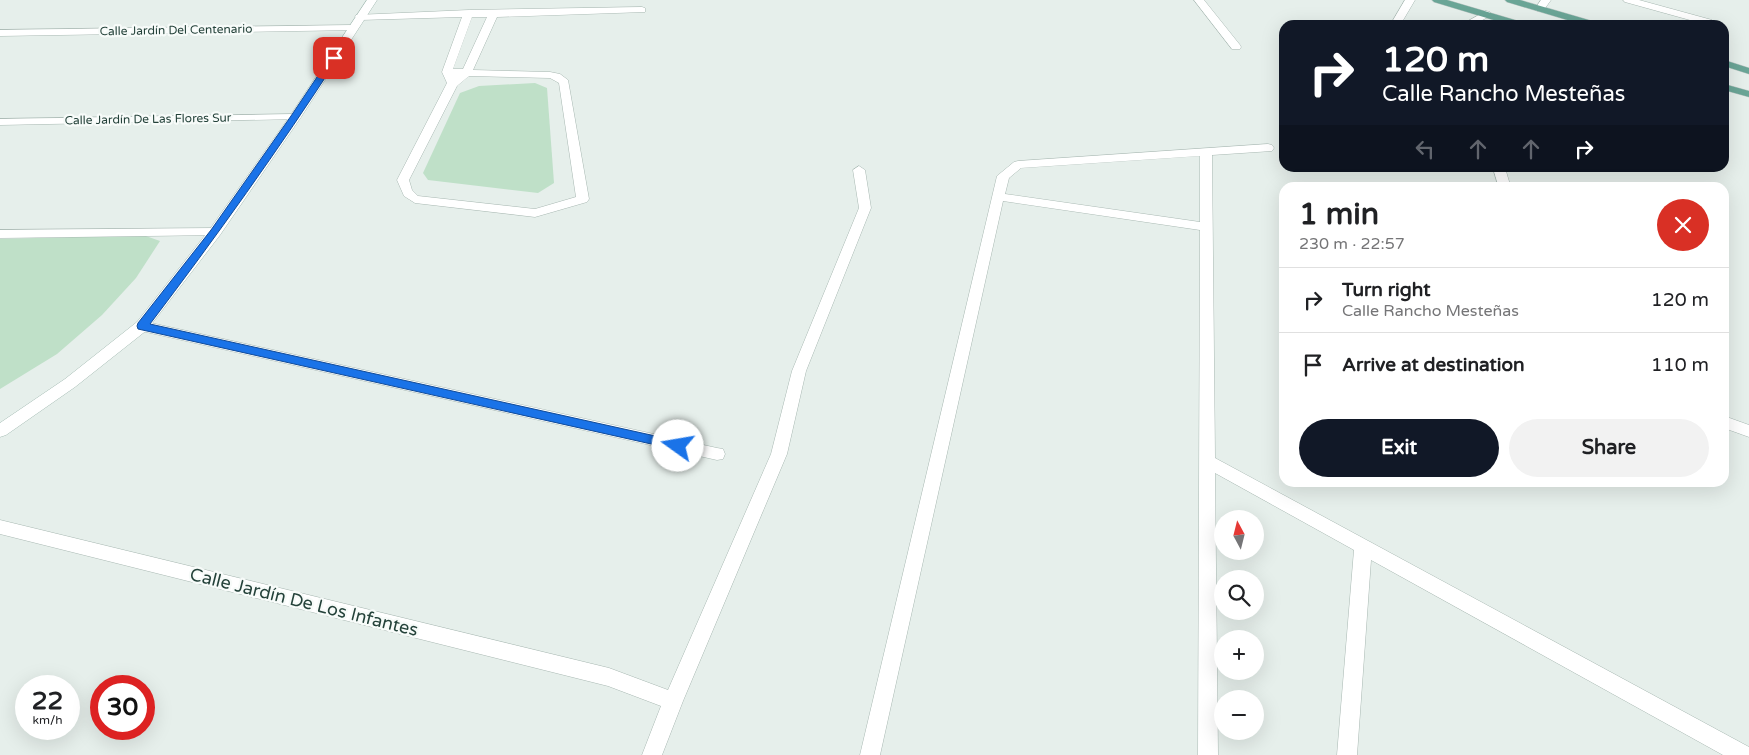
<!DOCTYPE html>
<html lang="en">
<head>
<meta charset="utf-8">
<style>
  :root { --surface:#fff; --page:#f2f2f2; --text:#202124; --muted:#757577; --line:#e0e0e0; --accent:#111827 }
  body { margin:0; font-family:"Varela Round",sans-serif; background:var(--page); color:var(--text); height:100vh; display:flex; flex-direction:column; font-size:19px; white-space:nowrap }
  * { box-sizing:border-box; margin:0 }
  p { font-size:16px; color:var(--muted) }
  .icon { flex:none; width:28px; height:28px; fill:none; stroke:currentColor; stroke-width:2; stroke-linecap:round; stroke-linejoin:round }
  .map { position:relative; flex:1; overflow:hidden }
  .drawer { position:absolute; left:1279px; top:182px; width:450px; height:305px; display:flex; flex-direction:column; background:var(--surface); border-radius:15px; box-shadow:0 5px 20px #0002 }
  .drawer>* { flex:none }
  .banner { position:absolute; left:1279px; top:20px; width:450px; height:152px; border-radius:15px; box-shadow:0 5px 20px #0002; background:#111827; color:#fff; overflow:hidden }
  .needle { width:32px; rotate:353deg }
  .fabs { position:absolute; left:1214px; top:510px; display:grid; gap:10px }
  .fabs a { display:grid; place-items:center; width:50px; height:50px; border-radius:50%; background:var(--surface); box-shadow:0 5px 20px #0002; font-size:25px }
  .speed { position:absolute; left:15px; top:675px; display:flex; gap:10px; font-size:25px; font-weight:700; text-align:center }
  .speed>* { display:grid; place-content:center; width:65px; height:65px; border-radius:50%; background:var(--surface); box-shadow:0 5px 20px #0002; line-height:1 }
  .speed small { font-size:12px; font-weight:400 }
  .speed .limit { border:8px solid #d22; background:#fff; color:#111 }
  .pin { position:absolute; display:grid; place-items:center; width:42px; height:42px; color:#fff; margin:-21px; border-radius:10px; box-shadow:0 2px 8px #0006 }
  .me { position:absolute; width:55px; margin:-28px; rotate:283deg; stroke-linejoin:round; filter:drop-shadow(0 0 4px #0008) }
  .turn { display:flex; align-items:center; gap:18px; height:105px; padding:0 20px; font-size:22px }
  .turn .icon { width:65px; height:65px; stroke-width:2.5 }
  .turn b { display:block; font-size:35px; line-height:42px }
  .lanes { display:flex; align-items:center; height:48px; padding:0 20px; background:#0003; justify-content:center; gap:25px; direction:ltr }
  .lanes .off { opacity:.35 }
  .round { display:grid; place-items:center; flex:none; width:52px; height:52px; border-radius:26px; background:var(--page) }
  .headline { display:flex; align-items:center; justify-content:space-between; height:85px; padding:0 20px }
  h1 { font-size:30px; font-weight:700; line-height:38px }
  .action { display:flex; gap:10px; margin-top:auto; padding:10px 20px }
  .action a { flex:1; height:58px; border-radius:30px; background:var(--accent); color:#fff; font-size:20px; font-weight:700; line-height:58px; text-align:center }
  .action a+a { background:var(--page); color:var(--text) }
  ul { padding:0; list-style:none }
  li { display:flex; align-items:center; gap:15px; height:65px; padding:0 20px; border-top:1px solid var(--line) }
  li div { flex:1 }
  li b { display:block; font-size:19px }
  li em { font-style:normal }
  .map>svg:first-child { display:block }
  .green { fill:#bfe0c8 }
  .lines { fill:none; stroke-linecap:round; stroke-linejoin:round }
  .lane-casing { stroke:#a8b8b2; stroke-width:1 }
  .street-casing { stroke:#a8b8b2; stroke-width:1 }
  .secondary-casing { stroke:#a4bbb3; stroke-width:1 }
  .primary-casing { stroke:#c2cac8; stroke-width:1 }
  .lane { fill:#fff; fill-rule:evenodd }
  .street { fill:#fff; fill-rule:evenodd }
  .secondary { fill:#fff; fill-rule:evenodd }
  .primary { fill:#6aa596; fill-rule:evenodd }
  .route { fill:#1a73e8; stroke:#114b97 }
  .labels { text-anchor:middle; stroke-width:4.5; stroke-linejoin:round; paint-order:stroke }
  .far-street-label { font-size:12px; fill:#24423a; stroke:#f7fbf9 }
  .near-street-label { font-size:18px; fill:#24423a; stroke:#f7fbf9 }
</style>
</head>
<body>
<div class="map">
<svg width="1749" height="755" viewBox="0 0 1749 755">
  <rect width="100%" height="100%" fill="#e6efeb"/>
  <g class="green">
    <path d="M 535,83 L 547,88 L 554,183 L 538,193 L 428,180 L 423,173 L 460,93 L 479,86 Z"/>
    <path d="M 143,235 L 160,241 L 136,278 L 102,315 L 57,354 L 0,389 L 0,239 Z"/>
  </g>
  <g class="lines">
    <g class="lane-casing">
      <g id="lane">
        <path d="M 1194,0 L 1204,0 L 1240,45 L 1241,47 L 1240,49 L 1232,49 Z"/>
        <path d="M 1405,0 L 1415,0 L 1402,22 L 1403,25 L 1393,25 L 1392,22 Z"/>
        <path d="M 1541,0 L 1551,0 L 1543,11 L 1537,11 L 1535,9 Z"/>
        <path d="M 1623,0 L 1639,0 L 1712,20 L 1713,22 L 1708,25 L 1625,2 Z"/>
        <path d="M 1486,11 L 1490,12 L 1490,16 L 1473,25 L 1461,25 Z"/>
        <path d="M 1493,168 L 1505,168 L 1511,188 L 1499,188 Z"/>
        <path d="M 1724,416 L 1749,425 L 1749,437 L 1724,428 Z"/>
      </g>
    </g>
    <g class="street-casing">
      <g id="street">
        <path d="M 642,7 L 645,8 L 645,12 L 497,17 L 473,70 L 550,72 L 560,74 L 568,80 L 589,199 L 587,202 L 535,217 L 415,203 L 404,196 L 397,180 L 447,83 L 442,72 L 462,17 L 360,20 L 355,17 L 356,15 L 469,10 ZM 472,17 L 487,17 L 463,69 L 453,69 ZM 469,76 L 550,78 L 559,83 L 576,197 L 535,209 L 418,196 L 412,190 L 409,180 L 457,86 Z"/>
        <path d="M 353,25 L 357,26 L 357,30 L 0,36 L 0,30 Z"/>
        <path d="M 295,114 L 301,117 L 299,119 L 0,125 L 0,119 Z"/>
        <path d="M 1268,144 L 1272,145 L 1274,148 L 1272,151 L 1212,155 L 1215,458 L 1749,747 L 1749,755 L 1723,755 L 1371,560 L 1357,755 L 1337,755 L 1354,550 L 1215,473 L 1218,755 L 1198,755 L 1200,230 L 1003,201 L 880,755 L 860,755 L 997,176 L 1014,162 L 1018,161 ZM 1200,156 L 1200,222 L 1005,194 L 1009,178 L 1021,168 Z"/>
        <path d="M 859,166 L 865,170 L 871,208 L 806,371 L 787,454 L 683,701 L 662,755 L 642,755 L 661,706 L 608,686 L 0,534 L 0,520 L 609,668 L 668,690 L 771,454 L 792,371 L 859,208 L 853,170 Z"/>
        <path d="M 215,228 L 220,229 L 221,232 L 220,235 L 0,238 L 0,230 Z"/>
        <path d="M 142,321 L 717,448 L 723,449 L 725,454 L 723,459 L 717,460 L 137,330 L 135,326 L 137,322 Z"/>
      </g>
    </g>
    <g class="secondary-casing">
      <path id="secondary" d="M 367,0 L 377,0 L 301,117 L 220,235 L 147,330 L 75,387 L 6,435 L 0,437 L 0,423 L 65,379 L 137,322 L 210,229 L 290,116 Z"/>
    </g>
    <g class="primary-casing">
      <g id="primary">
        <path d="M 1432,0 L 1447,0 L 1525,23 L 1526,25 L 1510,25 L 1434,2 Z"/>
        <path d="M 1505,0 L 1520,0 L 1599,23 L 1600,25 L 1584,25 L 1507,2 Z"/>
        <path d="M 1724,60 L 1749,68 L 1749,74 L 1724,66 Z"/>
        <path d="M 1724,84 L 1749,91 L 1749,97 L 1724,90 Z"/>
      </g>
    </g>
    <use href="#lane" class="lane"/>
    <use href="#street" class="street"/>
    <use href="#secondary" class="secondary"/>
    <use href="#primary" class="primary"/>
  </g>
  <path class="route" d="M 334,55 L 338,58 C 279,149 216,237 150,324 L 678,441 L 683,442 L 684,446 L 683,449 L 678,450 L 138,329 L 137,326 L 138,323 L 211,230 L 291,116 L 331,56 Z"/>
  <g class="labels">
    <g class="far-street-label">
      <text transform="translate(176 30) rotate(-1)" y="4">Calle Jardín Del Centenario</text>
      <text transform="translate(148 119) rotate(-1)" y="4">Calle Jardín De Las Flores Sur</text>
    </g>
    <g class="near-street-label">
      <text transform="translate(304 602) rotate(14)" y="6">Calle Jardín De Los Infantes</text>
    </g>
  </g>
</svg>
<div class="fabs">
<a><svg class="needle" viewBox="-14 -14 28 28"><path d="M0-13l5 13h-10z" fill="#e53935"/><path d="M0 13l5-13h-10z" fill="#757577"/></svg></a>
<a><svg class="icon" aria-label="search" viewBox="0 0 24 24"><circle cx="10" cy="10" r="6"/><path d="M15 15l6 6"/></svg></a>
<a>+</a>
<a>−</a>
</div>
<div class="speed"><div>22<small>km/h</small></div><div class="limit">30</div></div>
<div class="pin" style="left:334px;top:58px;background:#d93025"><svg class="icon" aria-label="arrive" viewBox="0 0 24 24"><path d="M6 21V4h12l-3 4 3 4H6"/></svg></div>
<svg class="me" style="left:678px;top:446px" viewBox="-20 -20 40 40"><circle r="19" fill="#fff"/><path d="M0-13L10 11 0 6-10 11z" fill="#1a73e8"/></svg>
<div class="banner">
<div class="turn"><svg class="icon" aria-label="right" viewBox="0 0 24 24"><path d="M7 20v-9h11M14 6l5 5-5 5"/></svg><div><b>120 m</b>Calle Rancho Mesteñas</div></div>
<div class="lanes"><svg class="icon off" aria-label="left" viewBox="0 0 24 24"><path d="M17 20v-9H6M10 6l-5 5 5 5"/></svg><svg class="icon off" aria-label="ahead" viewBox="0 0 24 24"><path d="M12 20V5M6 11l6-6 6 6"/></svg><svg class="icon off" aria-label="ahead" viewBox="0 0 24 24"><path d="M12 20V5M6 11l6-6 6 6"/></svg><svg class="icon" aria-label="right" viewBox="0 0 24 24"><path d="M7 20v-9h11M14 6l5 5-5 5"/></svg></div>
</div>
<section class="drawer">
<div class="headline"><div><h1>1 min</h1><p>230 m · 22:57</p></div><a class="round" style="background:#d93025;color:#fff"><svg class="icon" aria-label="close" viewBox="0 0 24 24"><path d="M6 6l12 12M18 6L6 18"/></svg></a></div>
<ul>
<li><svg class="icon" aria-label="right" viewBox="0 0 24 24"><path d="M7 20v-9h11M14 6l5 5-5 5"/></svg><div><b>Turn right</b><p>Calle Rancho Mesteñas</p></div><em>120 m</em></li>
<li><svg class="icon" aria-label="arrive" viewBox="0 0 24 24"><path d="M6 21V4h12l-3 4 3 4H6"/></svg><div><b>Arrive at destination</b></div><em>110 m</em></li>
</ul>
<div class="action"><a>Exit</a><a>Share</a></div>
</section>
</div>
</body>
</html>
